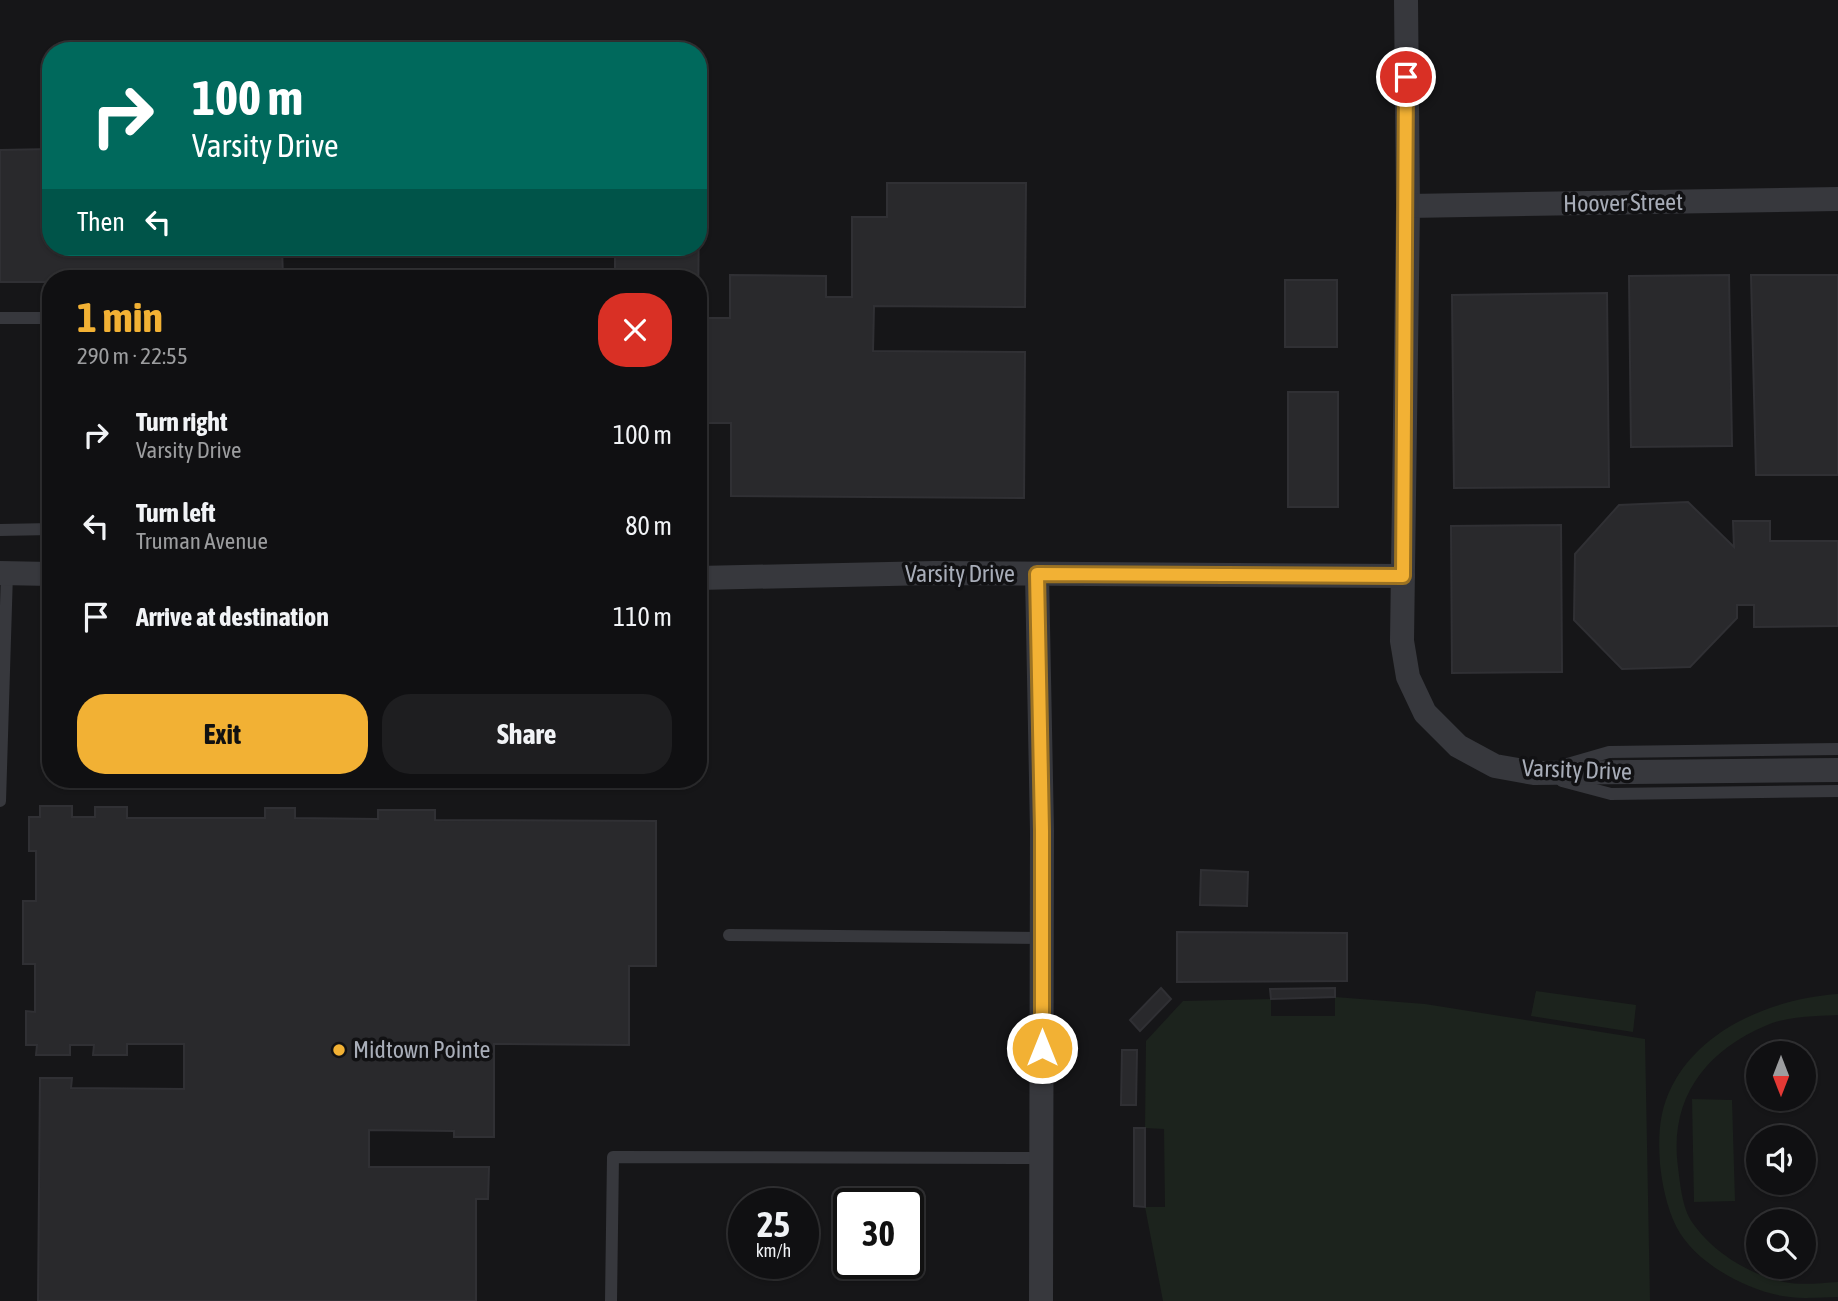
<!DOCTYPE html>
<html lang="en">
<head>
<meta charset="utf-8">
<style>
  :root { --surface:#101012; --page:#1e1e20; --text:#f1f3f6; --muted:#9c9d9f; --line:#303032; --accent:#f2b134 }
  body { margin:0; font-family:"Asap Condensed",sans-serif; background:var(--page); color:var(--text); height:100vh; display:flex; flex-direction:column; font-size:26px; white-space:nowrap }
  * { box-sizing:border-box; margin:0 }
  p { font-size:23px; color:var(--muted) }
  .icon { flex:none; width:38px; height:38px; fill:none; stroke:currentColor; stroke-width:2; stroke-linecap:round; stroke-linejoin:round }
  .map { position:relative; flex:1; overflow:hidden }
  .sheet { position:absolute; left:42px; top:270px; width:665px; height:518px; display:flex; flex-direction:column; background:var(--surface); border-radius:28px; box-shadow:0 2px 5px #0004,0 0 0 2px var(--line) }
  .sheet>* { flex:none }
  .guide { position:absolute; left:42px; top:42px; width:665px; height:214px; border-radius:28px; box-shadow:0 2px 5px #0004,0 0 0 2px var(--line); background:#00695c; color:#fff; overflow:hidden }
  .needle { width:46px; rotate:180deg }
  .tools { position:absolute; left:1746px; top:1041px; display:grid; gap:14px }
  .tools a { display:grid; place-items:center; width:70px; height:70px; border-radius:50%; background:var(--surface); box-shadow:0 2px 5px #0004,0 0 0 2px var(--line); font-size:35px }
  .speed { position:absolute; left:728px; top:1188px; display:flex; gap:14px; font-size:35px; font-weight:700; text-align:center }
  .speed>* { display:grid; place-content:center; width:91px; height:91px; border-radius:50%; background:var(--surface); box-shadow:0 2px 5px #0004,0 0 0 2px var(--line); line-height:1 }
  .speed small { font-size:18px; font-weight:400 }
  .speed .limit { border:4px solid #111; border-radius:10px; background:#fff; color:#111 }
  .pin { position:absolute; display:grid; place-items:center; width:60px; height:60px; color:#fff; margin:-30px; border:4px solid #fff; border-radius:50%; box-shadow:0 2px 7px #0007 }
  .me { position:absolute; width:77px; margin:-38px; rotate:0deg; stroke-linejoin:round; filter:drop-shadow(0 0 5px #0008) }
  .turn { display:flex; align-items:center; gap:24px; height:147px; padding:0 35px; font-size:32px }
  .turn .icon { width:91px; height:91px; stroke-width:2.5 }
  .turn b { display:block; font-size:49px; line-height:60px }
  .then { display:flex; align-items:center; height:66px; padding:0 35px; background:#0003; gap:14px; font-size:26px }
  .round { display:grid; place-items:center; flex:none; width:74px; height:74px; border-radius:28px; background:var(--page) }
  .summary { display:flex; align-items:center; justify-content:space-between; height:119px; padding:0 35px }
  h1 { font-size:42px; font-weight:700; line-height:52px; color:var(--accent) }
  .primary-button { display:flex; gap:14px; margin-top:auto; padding:14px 35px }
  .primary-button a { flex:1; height:80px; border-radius:28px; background:var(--accent); color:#111; font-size:28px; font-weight:700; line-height:80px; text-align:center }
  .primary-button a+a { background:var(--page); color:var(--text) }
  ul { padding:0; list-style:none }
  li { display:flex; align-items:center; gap:21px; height:91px; padding:0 35px }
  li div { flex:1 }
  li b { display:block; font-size:26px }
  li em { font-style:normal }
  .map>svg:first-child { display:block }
  .green { fill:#1c231d }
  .building { fill:#29292c; stroke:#303034; stroke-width:2 }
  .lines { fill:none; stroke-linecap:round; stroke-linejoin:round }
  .lane { stroke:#37383d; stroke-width:12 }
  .street { stroke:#37383d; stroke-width:24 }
  .route-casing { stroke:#9d7322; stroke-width:18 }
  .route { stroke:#f2b134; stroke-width:12 }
  .poi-dot { fill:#f2b134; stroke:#111113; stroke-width:2.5 }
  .labels { text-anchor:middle; stroke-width:7; stroke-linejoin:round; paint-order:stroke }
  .street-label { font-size:24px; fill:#a8adb8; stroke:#111113 }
  .poi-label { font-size:24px; fill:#a8adb8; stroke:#111113; text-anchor:start }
</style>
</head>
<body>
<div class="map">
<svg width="1838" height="1301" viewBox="0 0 1838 1301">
  <rect width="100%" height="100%" fill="#161618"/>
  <g class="green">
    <path d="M 1536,991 L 1636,1005 L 1633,1032 L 1531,1016 Z"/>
    <path d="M 1838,994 L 1838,1015 C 1815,1016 1787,1016 1765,1026 C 1704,1052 1669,1100 1678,1167 C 1680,1183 1682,1205 1690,1219 C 1711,1252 1752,1277 1790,1283 C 1806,1285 1822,1283 1838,1282 L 1838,1297 C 1822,1297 1805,1299 1790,1297 C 1750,1293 1694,1263 1676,1226 C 1667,1208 1662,1184 1660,1164 C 1658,1136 1659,1111 1672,1086 C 1702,1027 1776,998 1838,994 Z"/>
    <path d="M 1335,997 L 1425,1004 L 1645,1039 L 1650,1301 L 1163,1301 L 1145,1207 L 1165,1207 L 1164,1129 L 1145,1128 L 1146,1041 L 1183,1001 L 1271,999 L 1271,1016 L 1335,1016 Z"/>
    <path d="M 1692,1099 L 1732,1100 L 1735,1201 L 1694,1202 Z"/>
  </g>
  <g class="building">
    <path d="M 51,149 L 51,247 L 282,247 L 283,278 L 51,278 L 51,282 L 0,282 L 0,150 Z"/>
    <path d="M 887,183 L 1026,183 L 1025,307 L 874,306 L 873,351 L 1025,352 L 1024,498 L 731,496 L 731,423 L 698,423 L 698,278 L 615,278 L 615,247 L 698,247 L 699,202 L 698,318 L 730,318 L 730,275 L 826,276 L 826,297 L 852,297 L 852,217 L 887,217 Z"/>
    <path d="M 1729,275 L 1732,446 L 1631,447 L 1629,276 Z"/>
    <path d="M 1751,275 L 1838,275 L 1838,475 L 1756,475 Z"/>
    <rect x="1285" y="280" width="52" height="67"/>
    <path d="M 1607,293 L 1609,487 L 1454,488 L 1452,295 Z"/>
    <rect x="1288" y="392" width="50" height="115"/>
    <path d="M 1688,502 L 1734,547 L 1733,521 L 1770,521 L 1770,541 L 1838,541 L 1838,626 L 1754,627 L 1754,605 L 1737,605 L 1737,618 L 1690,667 L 1622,669 L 1574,620 L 1575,554 L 1619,505 Z"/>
    <path d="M 1561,525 L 1562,672 L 1452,673 L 1451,526 Z"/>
    <path d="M 40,806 L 72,806 L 72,817 L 95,817 L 95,807 L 127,807 L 127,818 L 265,818 L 265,808 L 295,808 L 295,818 L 378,819 L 378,810 L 435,810 L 435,820 L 656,821 L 656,966 L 629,966 L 629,1045 L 494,1044 L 494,1137 L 454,1137 L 454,1131 L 369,1130 L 369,1167 L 489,1167 L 488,1199 L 476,1199 L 476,1301 L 38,1301 L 40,1078 L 72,1078 L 71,1088 L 184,1089 L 184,1044 L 127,1044 L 127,1055 L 93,1055 L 94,1045 L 70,1045 L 70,1055 L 36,1055 L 37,1045 L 26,1045 L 26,1011 L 35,1012 L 35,964 L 23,964 L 23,901 L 36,901 L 36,851 L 29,851 L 29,817 L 40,817 Z"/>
    <path d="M 1201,870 L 1248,872 L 1247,906 L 1200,905 Z"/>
    <path d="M 1177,932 L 1347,933 L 1347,981 L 1177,982 Z"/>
    <path d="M 1161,988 L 1171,999 L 1140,1031 L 1130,1020 Z"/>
    <path d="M 1335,988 L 1335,997 L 1271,999 L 1270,989 Z"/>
    <path d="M 1122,1050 L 1137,1050 L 1136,1105 L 1121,1105 Z"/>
    <path d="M 1134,1128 L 1145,1128 L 1145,1207 L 1134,1206 Z"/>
  </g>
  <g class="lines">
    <g class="lane">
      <path d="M 0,318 L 51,318"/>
      <path d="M 0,530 L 51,529"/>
      <path d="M 1564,765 L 1609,752 L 1838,749"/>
      <path d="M 1562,781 L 1611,794 L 1838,791"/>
      <path d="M 0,801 L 7,573"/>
      <path d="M 729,935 L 1042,938"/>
      <path d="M 611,1301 L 613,1157 L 1042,1158"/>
    </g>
    <g class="street">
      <path d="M 1406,0 L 1408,206 L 1402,641 L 1408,677 L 1425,713 L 1458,746 L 1495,766 L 1534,773 L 1838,770"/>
      <path d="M 1408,206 L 1838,199"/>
      <path d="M 0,573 L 51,574"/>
      <path d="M 1037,574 L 1042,831 L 1041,1301"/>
      <path d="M 698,578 L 934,573 L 1403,576"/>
    </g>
  </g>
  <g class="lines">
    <g class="route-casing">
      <path id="route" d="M 1042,1048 L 1042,831 L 1037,574 L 1403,576 L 1406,77"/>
    </g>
    <use href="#route" class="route"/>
  </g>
  <circle class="poi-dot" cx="339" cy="1050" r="7"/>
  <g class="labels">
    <g class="street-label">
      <text transform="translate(1623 203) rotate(-1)" y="8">Hoover Street</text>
      <text x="960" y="582">Varsity Drive</text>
      <text transform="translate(1577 770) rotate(2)" y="8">Varsity Drive</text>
    </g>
    <g class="poi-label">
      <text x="353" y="1058">Midtown Pointe</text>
    </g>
  </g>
</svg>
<div class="tools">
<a><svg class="needle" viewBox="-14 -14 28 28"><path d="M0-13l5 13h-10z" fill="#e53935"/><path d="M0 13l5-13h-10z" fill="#9c9d9f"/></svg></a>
<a><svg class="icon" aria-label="sound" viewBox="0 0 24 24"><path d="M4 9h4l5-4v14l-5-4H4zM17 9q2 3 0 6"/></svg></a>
<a><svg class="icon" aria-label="search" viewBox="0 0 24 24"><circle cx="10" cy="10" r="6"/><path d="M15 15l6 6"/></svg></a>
</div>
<div class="speed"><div>25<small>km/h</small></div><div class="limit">30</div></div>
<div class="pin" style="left:1406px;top:77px;background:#d93025"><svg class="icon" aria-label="arrive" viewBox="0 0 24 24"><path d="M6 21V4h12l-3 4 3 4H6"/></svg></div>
<svg class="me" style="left:1042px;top:1048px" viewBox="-20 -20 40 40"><circle r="17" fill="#f2b134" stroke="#fff" stroke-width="3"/><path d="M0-11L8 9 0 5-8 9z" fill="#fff"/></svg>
<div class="guide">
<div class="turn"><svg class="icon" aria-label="right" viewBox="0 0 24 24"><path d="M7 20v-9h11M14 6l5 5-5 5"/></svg><div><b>100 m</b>Varsity Drive</div></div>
<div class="then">Then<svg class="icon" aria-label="left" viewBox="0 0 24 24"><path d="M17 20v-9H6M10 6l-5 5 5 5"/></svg></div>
</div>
<section class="sheet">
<div class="summary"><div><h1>1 min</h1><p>290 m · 22:55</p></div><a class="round" style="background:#d93025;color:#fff"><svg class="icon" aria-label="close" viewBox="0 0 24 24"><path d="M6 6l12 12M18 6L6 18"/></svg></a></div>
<ul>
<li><svg class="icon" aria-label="right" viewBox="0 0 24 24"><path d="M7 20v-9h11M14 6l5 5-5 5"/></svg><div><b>Turn right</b><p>Varsity Drive</p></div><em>100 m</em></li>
<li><svg class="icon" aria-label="left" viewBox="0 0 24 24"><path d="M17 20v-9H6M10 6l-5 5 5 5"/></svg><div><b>Turn left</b><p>Truman Avenue</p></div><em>80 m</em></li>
<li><svg class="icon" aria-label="arrive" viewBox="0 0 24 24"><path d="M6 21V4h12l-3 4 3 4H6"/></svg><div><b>Arrive at destination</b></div><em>110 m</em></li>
</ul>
<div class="primary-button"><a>Exit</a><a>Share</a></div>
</section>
</div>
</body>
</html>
